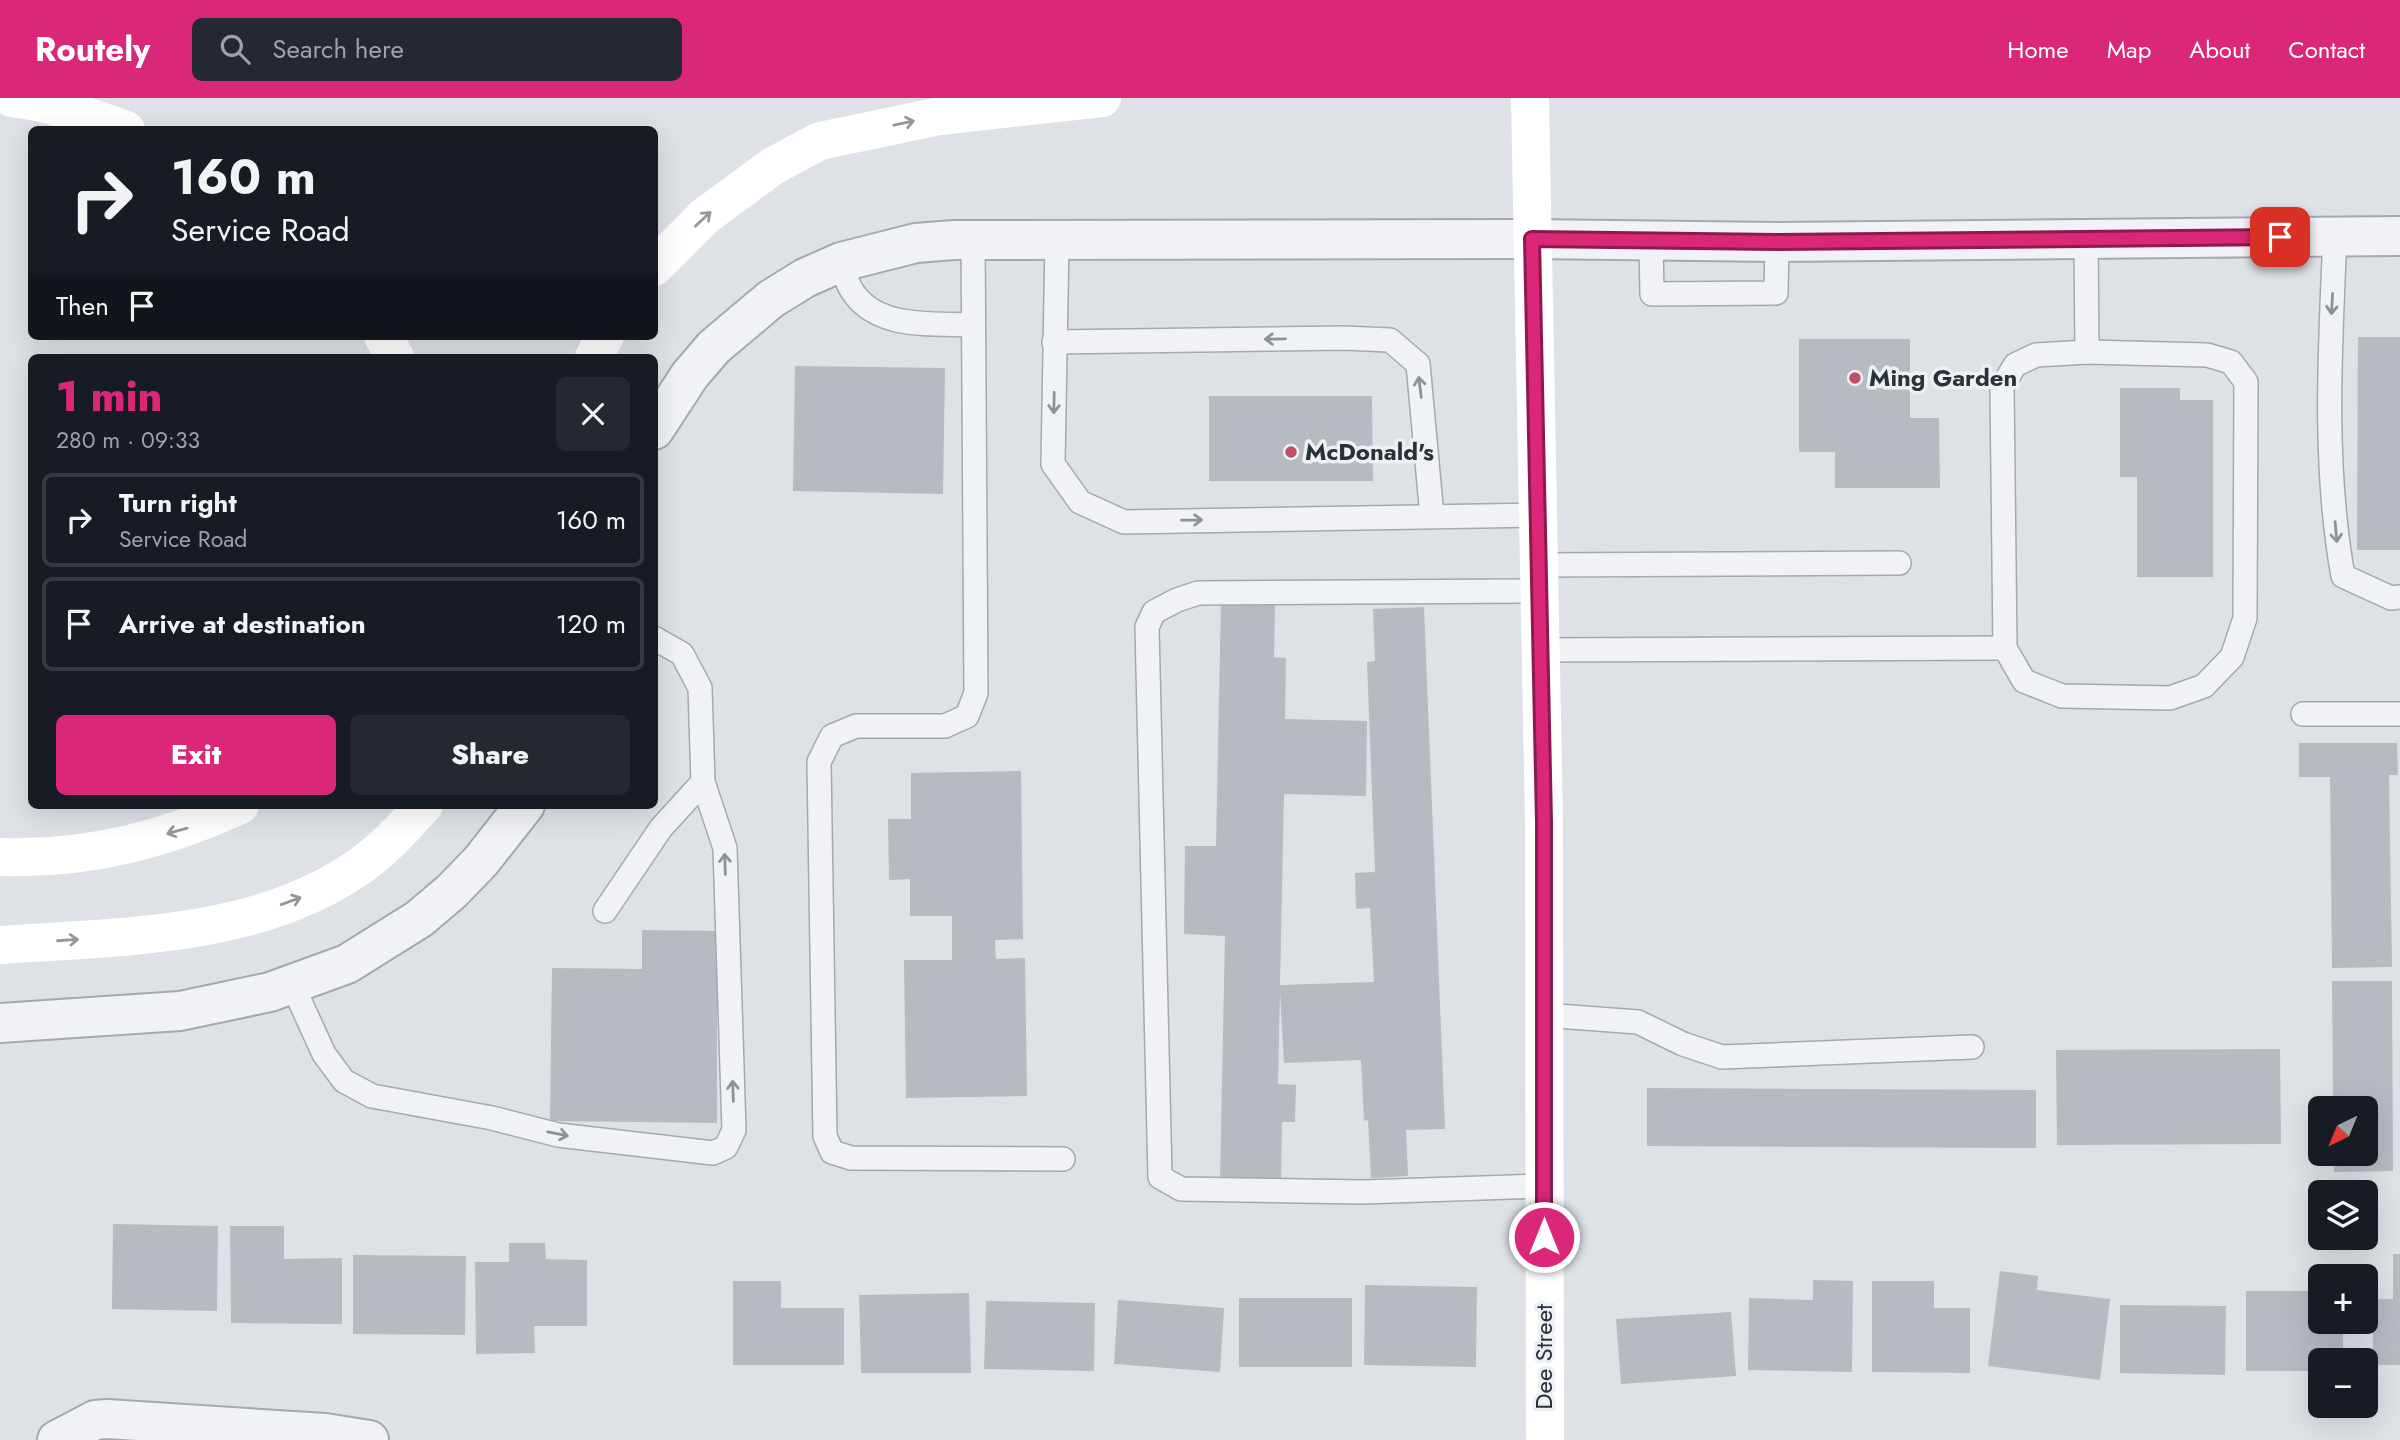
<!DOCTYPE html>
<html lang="en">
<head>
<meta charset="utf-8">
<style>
  :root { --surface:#171b24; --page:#242831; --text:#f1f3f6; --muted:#9ea1a6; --line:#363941; --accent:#db2777 }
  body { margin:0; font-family:Jost,sans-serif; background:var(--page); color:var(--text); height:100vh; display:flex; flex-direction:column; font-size:26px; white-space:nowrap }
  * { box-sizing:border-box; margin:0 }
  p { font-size:23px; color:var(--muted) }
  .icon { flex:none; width:38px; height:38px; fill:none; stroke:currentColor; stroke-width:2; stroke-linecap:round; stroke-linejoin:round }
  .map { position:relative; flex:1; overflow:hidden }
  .sheet { position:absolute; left:28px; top:256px; width:630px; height:455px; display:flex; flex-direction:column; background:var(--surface); border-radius:10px; box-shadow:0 7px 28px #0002 }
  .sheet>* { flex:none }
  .hud { position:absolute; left:28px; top:28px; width:630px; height:214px; border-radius:10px; box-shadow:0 7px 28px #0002; background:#171b24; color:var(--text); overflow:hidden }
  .needle { width:46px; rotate:223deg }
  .fabs { position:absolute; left:2308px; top:998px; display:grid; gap:14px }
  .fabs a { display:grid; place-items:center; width:70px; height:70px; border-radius:10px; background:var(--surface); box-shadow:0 7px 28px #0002; font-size:35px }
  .pin { position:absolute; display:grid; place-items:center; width:60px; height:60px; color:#fff; margin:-30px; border-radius:14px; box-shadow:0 4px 10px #0006 }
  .me { position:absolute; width:77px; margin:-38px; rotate:0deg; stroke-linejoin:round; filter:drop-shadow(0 0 5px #0008) }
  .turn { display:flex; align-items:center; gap:24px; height:147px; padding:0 28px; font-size:32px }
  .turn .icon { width:91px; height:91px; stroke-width:2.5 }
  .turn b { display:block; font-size:49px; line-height:60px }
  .then { display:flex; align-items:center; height:66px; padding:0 28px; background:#0003; gap:14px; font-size:26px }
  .round { display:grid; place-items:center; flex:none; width:74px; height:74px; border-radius:10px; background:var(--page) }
  .headline { display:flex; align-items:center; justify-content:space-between; height:119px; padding:0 28px }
  h1 { font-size:42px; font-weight:800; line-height:52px; color:var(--accent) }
  .action { display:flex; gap:14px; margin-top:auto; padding:14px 28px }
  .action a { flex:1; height:80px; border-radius:10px; background:var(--accent); color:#fff; font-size:28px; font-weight:800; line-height:80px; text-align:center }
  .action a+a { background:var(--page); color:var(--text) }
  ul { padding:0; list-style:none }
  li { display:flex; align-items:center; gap:21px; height:94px; margin:0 14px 10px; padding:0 14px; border:4px solid var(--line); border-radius:10px }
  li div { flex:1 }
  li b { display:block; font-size:26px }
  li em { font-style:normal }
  header { display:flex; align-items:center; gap:42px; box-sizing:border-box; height:98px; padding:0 35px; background:var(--accent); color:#fff }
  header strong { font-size:33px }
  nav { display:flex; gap:38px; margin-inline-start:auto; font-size:24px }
  .search { width:490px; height:63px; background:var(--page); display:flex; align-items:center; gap:18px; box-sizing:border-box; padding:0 24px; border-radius:10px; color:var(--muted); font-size:26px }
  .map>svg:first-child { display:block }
  .building { fill:#b6bbc2 }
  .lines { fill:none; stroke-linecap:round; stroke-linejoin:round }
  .lane-casing { stroke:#a4a9af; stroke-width:26 }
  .street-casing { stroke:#a4a9af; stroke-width:42 }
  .lane { stroke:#f0f2f5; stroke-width:23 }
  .street { stroke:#f0f2f5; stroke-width:38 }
  .secondary { stroke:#fff; stroke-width:38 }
  .oneway { stroke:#94989d }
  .oneway2 { stroke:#8c9298 }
  .route-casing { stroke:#8e194d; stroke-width:18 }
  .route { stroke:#db2777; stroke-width:12 }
  .poi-dot { fill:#be5068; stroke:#edf1f4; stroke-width:2.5 }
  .labels { text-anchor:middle; stroke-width:7; stroke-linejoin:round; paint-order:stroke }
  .poi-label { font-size:24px; font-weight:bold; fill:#29313b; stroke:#edf1f4; text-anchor:start }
  .street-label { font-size:24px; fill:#29313b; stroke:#edf1f4 }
</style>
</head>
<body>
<header>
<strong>Routely</strong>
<div class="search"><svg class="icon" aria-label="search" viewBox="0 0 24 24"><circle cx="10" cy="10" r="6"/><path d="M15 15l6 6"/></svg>Search here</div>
<nav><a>Home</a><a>Map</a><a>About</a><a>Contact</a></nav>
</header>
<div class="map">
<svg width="2400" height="1342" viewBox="0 0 2400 1342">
  <rect width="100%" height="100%" fill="#dee2e6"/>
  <g class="building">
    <path d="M 2358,239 L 2400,239 L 2400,452 L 2357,452 Z"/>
    <path d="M 1799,241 L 1910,241 L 1910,320 L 1939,320 L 1940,390 L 1835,390 L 1835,354 L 1799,354 Z"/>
    <path d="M 795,268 L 945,270 L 943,396 L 793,393 Z"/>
    <path d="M 2120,290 L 2180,290 L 2180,302 L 2213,302 L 2213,479 L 2137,479 L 2137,379 L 2120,379 Z"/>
    <path d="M 1209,298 L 1372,298 L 1373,383 L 1209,383 Z"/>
    <path d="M 1221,502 L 1275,504 L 1274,559 L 1286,560 L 1285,621 L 1367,623 L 1366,698 L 1284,696 L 1280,887 L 1374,884 L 1370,810 L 1356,811 L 1355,775 L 1375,774 L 1367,564 L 1375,563 L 1373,511 L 1424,509 L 1445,1031 L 1406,1032 L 1408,1078 L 1371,1080 L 1368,1022 L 1364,1023 L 1361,962 L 1284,965 L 1280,894 L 1278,986 L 1296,987 L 1295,1024 L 1282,1024 L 1281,1084 L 1220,1083 L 1225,838 L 1184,836 L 1185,748 L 1216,748 Z"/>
    <path d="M 2299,645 L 2397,645 L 2398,677 L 2389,677 L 2392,869 L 2332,870 L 2330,679 L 2299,679 Z"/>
    <path d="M 1021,673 L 1023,841 L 995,842 L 996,861 L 1025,860 L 1027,998 L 906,1000 L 904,862 L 952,862 L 952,818 L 910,818 L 910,781 L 889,782 L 888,721 L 911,721 L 911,675 Z"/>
    <path d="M 642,832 L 717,833 L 717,1025 L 550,1023 L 552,870 L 642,871 Z"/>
    <path d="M 2332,883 L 2392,883 L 2393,1073 L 2334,1074 L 2334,1055 L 2366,1055 L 2366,1010 L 2333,1010 Z"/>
    <path d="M 2280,951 L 2281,1046 L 2057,1047 L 2056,952 Z"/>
    <path d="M 1647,990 L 2036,992 L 2036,1050 L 1647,1048 Z"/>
    <path d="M 113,1126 L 218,1128 L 217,1213 L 112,1211 Z"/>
    <path d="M 230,1128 L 284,1128 L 284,1161 L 342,1160 L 342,1226 L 231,1225 Z"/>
    <path d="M 509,1145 L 545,1145 L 546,1161 L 587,1162 L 587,1228 L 534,1228 L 535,1255 L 476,1256 L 475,1164 L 509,1164 Z"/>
    <path d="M 2393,1156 L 2400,1156 L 2400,1267 L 2373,1267 L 2373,1201 L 2393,1201 Z"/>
    <path d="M 353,1157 L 466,1158 L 465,1237 L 353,1236 Z"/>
    <path d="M 2000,1173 L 2038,1178 L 2037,1192 L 2110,1201 L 2100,1282 L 1988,1268 Z"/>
    <path d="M 1813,1182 L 1853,1183 L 1852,1274 L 1748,1272 L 1749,1200 L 1813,1202 Z"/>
    <path d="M 733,1183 L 781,1183 L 781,1210 L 844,1210 L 844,1267 L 733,1267 Z"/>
    <path d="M 1872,1183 L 1934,1183 L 1934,1210 L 1970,1210 L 1970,1275 L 1872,1274 Z"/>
    <path d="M 1365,1187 L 1477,1189 L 1476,1269 L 1364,1267 Z"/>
    <path d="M 2246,1193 L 2320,1193 L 2320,1223 L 2343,1223 L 2343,1262 L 2320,1262 L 2320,1273 L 2246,1273 Z"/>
    <path d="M 969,1195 L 971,1275 L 861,1275 L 859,1197 Z"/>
    <rect x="1239" y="1200" width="113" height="69"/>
    <path d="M 1118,1202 L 1224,1210 L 1220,1274 L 1114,1266 Z"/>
    <path d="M 986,1203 L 1095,1205 L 1094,1273 L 984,1271 Z"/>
    <path d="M 2120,1207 L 2226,1208 L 2225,1277 L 2120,1275 Z"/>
    <path d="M 1731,1214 L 1736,1278 L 1621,1286 L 1616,1221 Z"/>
  </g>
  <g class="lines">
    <g class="lane-casing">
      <g id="lane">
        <path d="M 2335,138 C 2330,251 2323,367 2343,478 L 2391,500 L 2400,499"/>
        <path d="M 2086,141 L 2087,254"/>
        <path d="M 973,142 L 976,595 L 967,618 L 945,628 L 856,628 L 832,638 L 819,664 L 825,1038 L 832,1054 L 851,1060 L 1063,1061"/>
        <path d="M 1057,143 L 1053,366 L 1080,404 L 1124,424 L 1537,417"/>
        <path d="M 1651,143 L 1652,196 L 1776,195 L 1777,144"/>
        <path d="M 841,164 C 844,173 846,183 851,191 C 875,232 931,225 973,227"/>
        <path d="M 1054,244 L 1343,240 L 1390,242 L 1418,266 L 1432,418"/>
        <path d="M 2087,254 L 2207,257 L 2231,264 L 2246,284 L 2245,520 L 2232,559 L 2204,588 L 2170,600 L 2062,598 L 2024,583 L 2005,550 L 2002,289 L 2015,267 L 2036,257 Z"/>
        <path d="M 1538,467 L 1899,465"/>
        <path d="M 1539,493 L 1198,495 L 1177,502 L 1154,514 L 1147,529 L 1160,1079 L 1181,1091 L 1363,1094 L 1544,1088"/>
        <path d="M 1540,552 L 2005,550"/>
        <path d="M 2303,616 L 2400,616"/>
        <path d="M 605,813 L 661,730 L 703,684 L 700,590 L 682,556 L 654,540"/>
        <path d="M 292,886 L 324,956 L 344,983 L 372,998 L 492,1020 L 558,1037 L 713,1055 L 726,1049 L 734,1032 L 725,750 L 703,684"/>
        <path d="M 1544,917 L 1638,924 L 1683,946 L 1722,959 L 1972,949"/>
      </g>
    </g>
    <g class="street-casing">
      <g id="street">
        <path d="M 654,332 L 690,277 L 714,249 L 771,201 L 805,180 L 841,164 L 916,145 L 954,142 L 1532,141 L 1777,144 L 2400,138"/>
        <path d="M 0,925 L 180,913 L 270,894 L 347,866 L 419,821 L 452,793 L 481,763 L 525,707"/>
        <path d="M 57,1342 L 95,1322 L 107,1321 L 325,1335 L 369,1342"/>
      </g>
    </g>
    <use href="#lane" class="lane"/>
    <use href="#street" class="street"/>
    <g class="secondary">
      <path d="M 12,0 C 51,4 89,19 126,32"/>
      <path d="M 1530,0 L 1544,725 L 1545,1342"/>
      <path d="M 654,169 L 705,118 L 773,68 L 820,43 L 940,18 L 1102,0"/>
      <path d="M 383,238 L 395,259"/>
      <path d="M 594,259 L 605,238"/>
      <path d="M 0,759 C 83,762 165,742 240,707"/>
      <path d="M 0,847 C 122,838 259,841 363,766 C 386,749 405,728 424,707"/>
    </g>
  </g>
  <defs><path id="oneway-shaft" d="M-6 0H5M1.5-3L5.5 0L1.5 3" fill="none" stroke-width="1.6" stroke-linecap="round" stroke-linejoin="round" transform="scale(1.75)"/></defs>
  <g class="oneway">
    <use href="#oneway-shaft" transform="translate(904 25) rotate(-12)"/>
    <use href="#oneway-shaft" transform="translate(703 121) rotate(-43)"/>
    <use href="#oneway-shaft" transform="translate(177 733) rotate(164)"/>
    <use href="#oneway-shaft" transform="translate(291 803) rotate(-20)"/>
    <use href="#oneway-shaft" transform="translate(68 842) rotate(-4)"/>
  </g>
  <g class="oneway2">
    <use href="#oneway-shaft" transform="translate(2332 206) rotate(93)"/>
    <use href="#oneway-shaft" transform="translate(1275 241) rotate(179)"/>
    <use href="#oneway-shaft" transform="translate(1420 289) rotate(-97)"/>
    <use href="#oneway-shaft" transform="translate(1054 305) rotate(91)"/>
    <use href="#oneway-shaft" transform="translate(1192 422) rotate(-1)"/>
    <use href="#oneway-shaft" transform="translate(2336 434) rotate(85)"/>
    <use href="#oneway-shaft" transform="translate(725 766) rotate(-92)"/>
    <use href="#oneway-shaft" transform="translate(733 993) rotate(-92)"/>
    <use href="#oneway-shaft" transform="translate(558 1036) rotate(11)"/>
  </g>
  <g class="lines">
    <g class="route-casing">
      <path id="route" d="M 1544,1139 L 1544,725 L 1532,141 L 1777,144 L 2280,139"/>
    </g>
    <use href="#route" class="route"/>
  </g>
  <g class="poi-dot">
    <circle cx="1855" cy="280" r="7"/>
    <circle cx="1291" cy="354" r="7"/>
  </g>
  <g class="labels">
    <g class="poi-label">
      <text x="1869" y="288">Ming Garden</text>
      <text x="1305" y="362">McDonald's</text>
    </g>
    <g class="street-label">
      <text transform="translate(1544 1259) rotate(-90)" y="8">Dee Street</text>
    </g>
  </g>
</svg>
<div class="fabs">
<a><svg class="needle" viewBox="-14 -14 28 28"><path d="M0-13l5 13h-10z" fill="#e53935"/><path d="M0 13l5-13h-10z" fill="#9ea1a6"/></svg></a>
<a><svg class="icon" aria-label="layers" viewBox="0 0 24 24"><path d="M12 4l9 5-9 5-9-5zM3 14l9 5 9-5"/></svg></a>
<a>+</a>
<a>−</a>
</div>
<div class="pin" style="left:2280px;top:139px;background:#d93025"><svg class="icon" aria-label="arrive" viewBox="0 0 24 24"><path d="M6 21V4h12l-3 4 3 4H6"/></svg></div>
<svg class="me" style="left:1544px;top:1139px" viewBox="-20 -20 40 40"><circle r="17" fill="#db2777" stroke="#fff" stroke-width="3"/><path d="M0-11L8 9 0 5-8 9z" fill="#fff"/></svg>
<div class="hud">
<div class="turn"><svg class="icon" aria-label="right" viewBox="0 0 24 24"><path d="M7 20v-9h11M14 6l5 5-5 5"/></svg><div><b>160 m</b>Service Road</div></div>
<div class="then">Then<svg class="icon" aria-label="arrive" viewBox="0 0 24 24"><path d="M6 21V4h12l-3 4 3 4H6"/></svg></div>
</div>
<section class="sheet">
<div class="headline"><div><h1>1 min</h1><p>280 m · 09:33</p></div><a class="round"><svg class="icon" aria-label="close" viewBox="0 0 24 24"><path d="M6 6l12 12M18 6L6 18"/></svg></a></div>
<ul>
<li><svg class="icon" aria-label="right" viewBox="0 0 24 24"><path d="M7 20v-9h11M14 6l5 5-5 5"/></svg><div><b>Turn right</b><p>Service Road</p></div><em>160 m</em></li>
<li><svg class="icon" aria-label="arrive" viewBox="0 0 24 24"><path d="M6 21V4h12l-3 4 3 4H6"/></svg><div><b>Arrive at destination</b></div><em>120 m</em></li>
</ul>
<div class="action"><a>Exit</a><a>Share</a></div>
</section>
</div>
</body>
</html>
